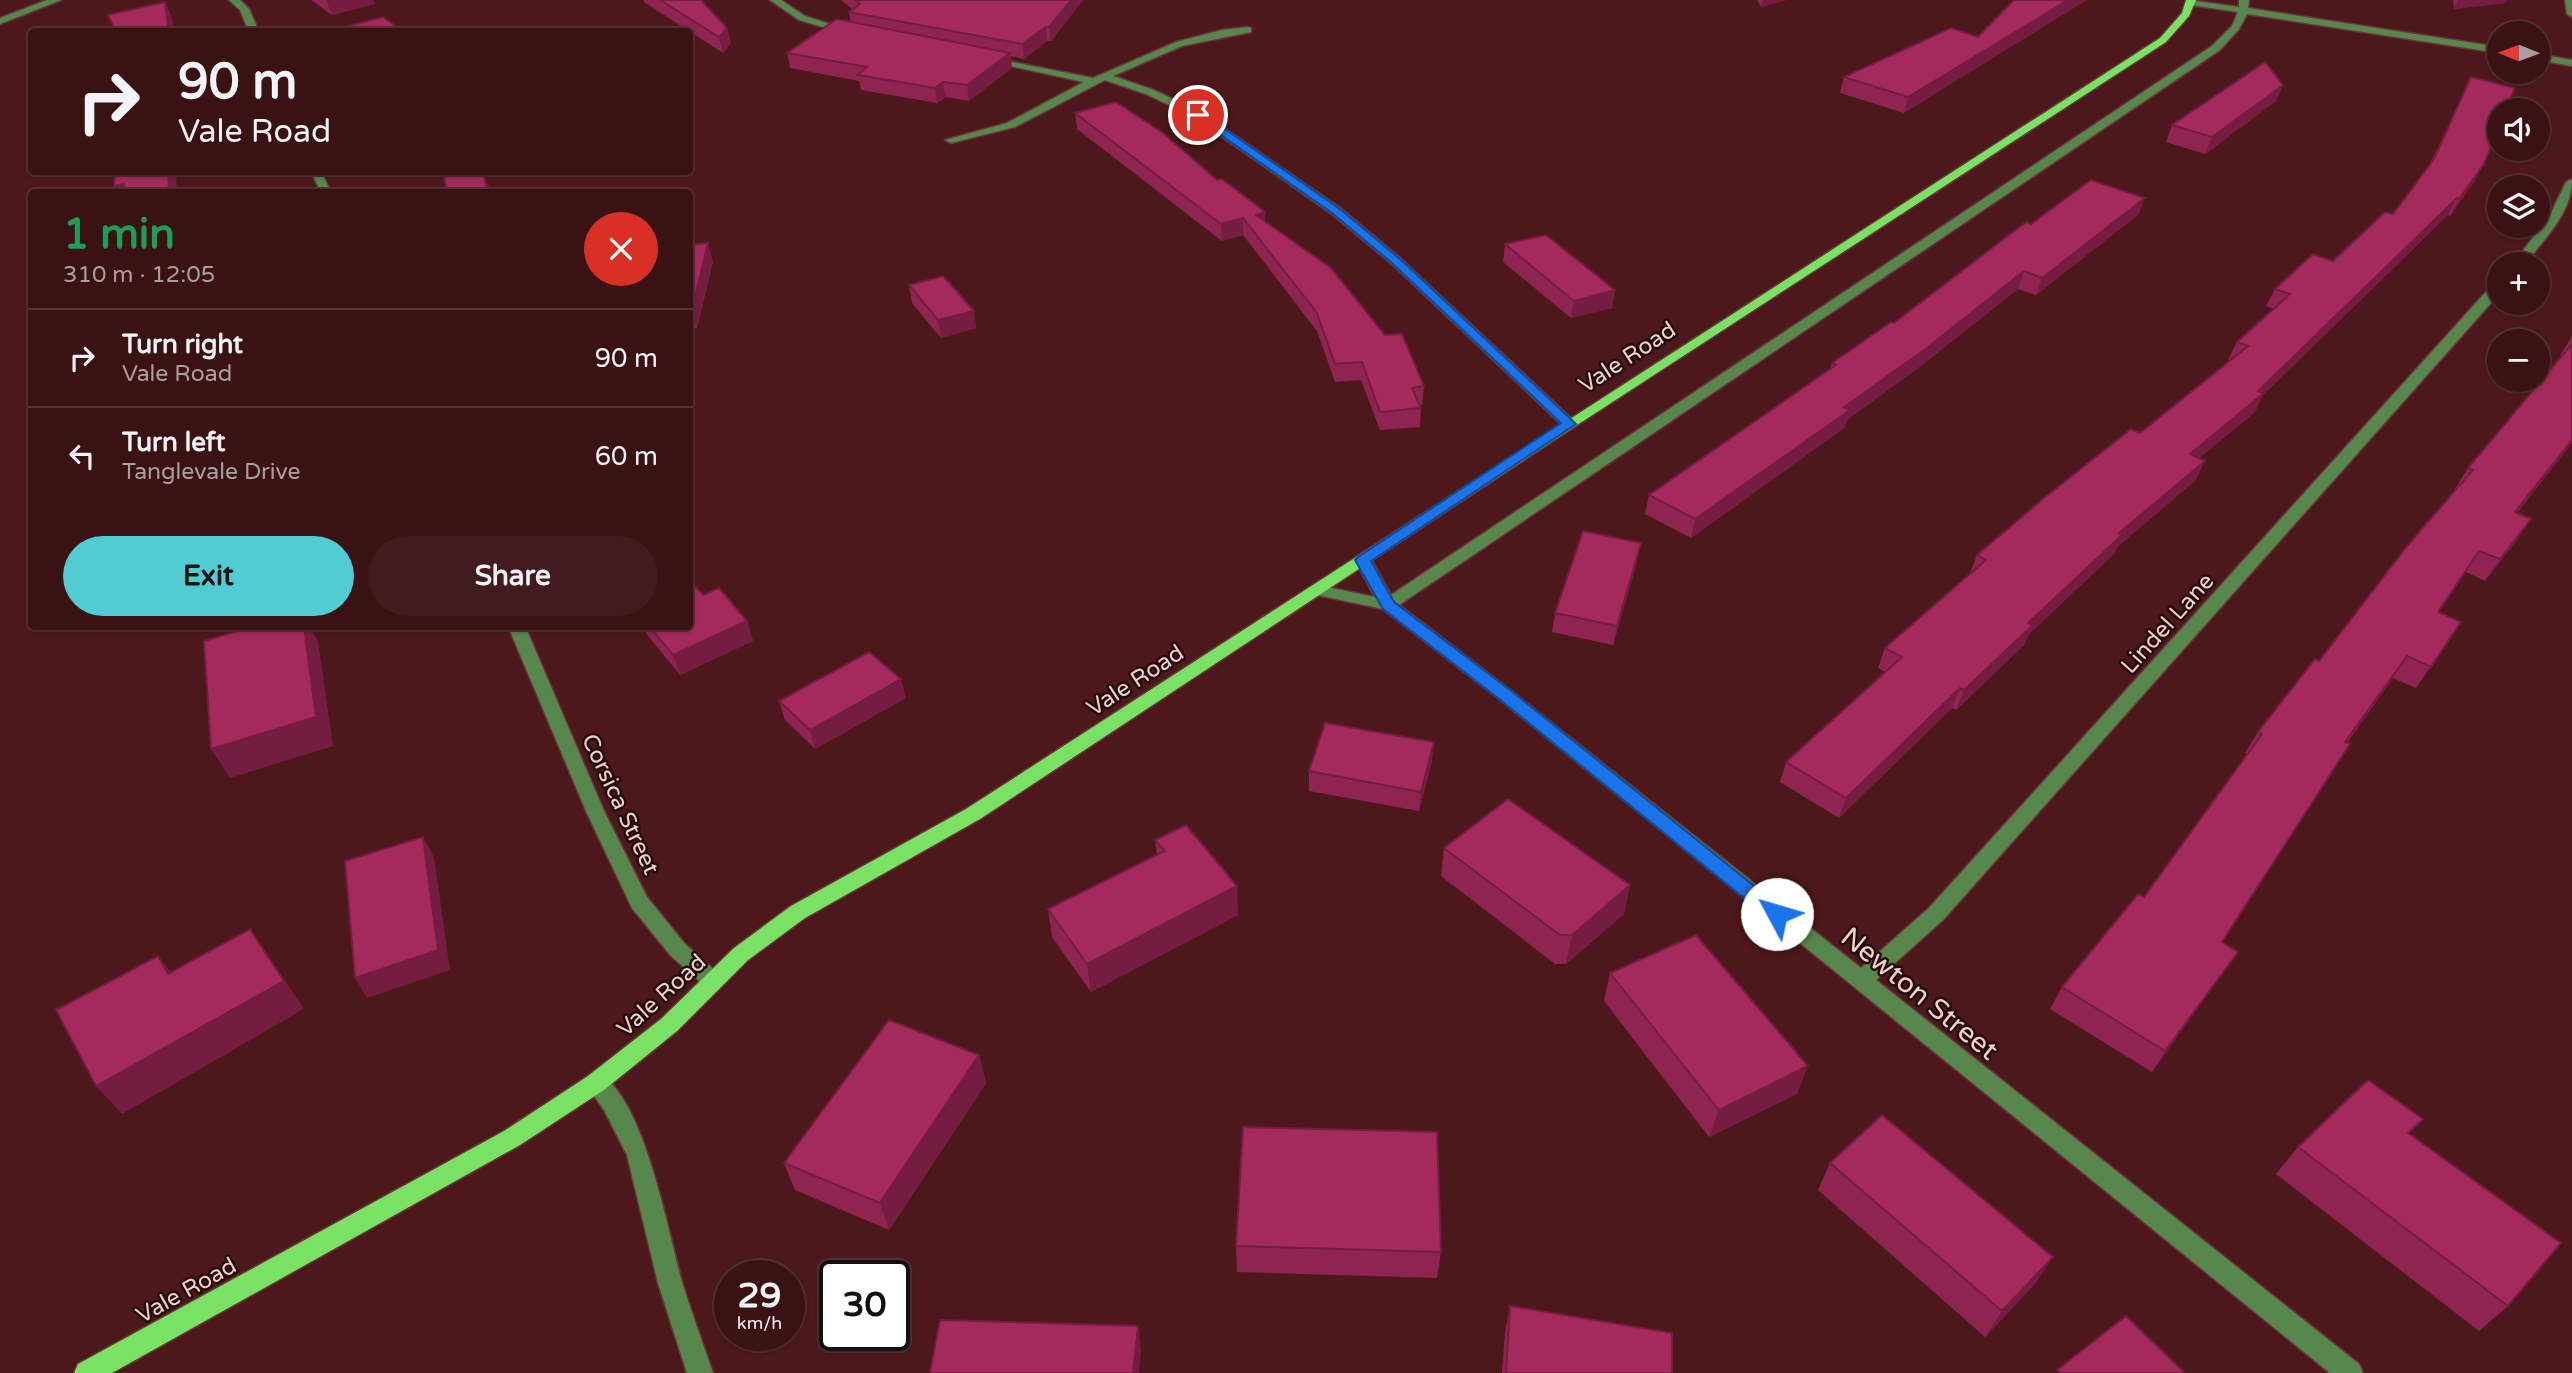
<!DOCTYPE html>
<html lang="en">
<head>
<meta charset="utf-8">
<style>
  :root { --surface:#3a1214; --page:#411b1d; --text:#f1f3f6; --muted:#ab9ea0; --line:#543234; --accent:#51ccd3 }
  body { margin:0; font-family:"Varela Round",sans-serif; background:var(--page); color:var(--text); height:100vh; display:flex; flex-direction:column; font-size:26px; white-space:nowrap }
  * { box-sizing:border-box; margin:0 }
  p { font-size:23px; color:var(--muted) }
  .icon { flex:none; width:38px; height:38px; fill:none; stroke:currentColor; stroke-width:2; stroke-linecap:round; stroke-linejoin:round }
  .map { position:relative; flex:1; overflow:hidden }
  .side { position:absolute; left:28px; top:189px; width:665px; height:441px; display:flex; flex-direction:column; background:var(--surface); border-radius:7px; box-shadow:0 2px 5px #0004,0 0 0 2px var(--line) }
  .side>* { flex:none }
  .top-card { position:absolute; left:28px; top:28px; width:665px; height:147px; border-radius:7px; box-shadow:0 2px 5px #0004,0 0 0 2px var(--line); background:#3a1214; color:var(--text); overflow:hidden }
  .needle { width:46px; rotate:271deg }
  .tools { position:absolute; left:2487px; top:21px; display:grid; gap:14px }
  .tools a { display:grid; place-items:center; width:63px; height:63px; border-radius:50%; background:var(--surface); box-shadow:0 2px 5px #0004,0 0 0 2px var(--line); font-size:35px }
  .speed { position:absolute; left:714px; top:1260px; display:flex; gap:14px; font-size:35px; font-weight:700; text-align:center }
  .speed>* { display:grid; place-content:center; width:91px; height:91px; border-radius:50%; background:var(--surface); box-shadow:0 2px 5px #0004,0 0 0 2px var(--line); line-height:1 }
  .speed small { font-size:18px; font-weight:400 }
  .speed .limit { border:4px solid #111; border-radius:10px; background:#fff; color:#111 }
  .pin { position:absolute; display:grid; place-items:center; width:60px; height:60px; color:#fff; margin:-30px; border:4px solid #fff; border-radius:50%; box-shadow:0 2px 7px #0007 }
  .me { position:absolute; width:77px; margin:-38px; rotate:309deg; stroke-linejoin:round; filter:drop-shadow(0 0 5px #0008) }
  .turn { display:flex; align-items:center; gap:24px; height:147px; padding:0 35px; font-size:32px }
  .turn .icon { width:91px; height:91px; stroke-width:2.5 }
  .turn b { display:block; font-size:49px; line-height:60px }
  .round { display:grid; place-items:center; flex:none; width:74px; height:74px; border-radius:37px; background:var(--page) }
  .overview { display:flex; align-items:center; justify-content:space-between; height:119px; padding:0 35px }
  h1 { font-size:42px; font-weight:800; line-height:52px; color:#1e9e55 }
  .cta { display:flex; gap:14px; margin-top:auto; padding:14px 35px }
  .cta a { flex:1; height:80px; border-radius:42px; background:var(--accent); color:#111; font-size:28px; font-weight:800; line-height:80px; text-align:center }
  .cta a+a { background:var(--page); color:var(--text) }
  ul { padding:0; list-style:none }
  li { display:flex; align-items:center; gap:21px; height:98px; padding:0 35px; border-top:2px solid var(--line) }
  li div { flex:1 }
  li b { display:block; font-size:26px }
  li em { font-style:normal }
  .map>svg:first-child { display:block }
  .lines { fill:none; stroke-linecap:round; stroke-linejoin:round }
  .minor-casing { stroke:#683538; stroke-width:3 }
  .major-casing { stroke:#683538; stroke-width:3 }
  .minor { fill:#57874d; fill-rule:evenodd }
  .major { fill:#79e164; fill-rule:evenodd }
  .wall { fill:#8e244f }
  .shaded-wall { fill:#741d40 }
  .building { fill:#a52a5c; stroke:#741d40; stroke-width:2 }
  .route { fill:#1a73e8; stroke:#114b97; stroke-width:2 }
  .labels { text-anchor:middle; stroke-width:5; stroke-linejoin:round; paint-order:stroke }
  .street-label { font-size:23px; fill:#f3cfce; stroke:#240d0d }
  .near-street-label { font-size:28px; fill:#f3cfce; stroke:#240d0d }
</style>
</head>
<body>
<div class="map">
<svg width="2572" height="1373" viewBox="0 0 2572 1373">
  <rect width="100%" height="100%" fill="#4d181b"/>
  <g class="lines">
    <g class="minor-casing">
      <g id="minor">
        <path d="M 47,0 L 61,0 L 0,24 L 0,18 Z"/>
        <path d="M 229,0 L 240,0 L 249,9 L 259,32 L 249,32 L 240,10 Z"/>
        <path d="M 770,0 L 781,0 L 805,16 L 855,32 L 850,35 L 799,20 Z"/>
        <path d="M 2188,0 L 2239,7 L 2239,0 L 2249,0 L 2248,8 L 2499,47 L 2499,53 L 2247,14 L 2239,29 L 2220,50 L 1399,605 L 1510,690 L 1861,968 L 1929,908 L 2494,283 L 2499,282 L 2499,294 L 1943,920 L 1876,980 L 2359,1364 L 2363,1373 L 2330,1373 L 1498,698 L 1383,609 L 1317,595 L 1309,590 L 1317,585 L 1375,597 L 1355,560 L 1363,555 L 1369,556 L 1391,595 L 2212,46 L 2232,26 L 2238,12 L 2191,5 L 2186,2 Z"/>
        <path d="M 2565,0 L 2572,0 L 2572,17 L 2567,14 Z"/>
        <path d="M 1248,27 L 1251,28 L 1251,32 L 1182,46 L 1113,76 L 1154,90 L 1202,113 L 1340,208 L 1400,258 L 1574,421 L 1576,424 L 1574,427 L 1564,427 L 1392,264 L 1332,214 L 1194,117 L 1146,94 L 1105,80 L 1015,127 L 951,143 L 945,140 L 1007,123 L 1084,82 L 987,61 L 987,57 L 1093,78 L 1176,42 L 1222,30 Z"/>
        <path d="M 2538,54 L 2572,60 L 2572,66 L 2538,60 Z"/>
        <path d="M 311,172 L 321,172 L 331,192 L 321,192 Z"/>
        <path d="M 2572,179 C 2572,213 2545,238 2525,264 L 2513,264 L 2550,215 L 2566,182 Z"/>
        <path d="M 508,626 L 525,626 L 604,811 L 647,897 L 685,944 L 720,975 L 723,981 L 720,987 L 713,990 L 706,987 L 671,956 L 632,908 L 586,811 Z"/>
        <path d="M 596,1073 C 643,1090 669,1236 682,1282 C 691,1312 703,1343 713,1373 L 687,1373 L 658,1283 L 627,1155 L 604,1110 L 585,1083 L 588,1076 Z"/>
      </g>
    </g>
    <g class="major-casing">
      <path id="major" d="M 2186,0 L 2196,0 L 2189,16 L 2166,42 L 1574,427 L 980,819 L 805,918 L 748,960 L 677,1031 L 604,1090 L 520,1145 L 112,1373 L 74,1373 L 78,1364 L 504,1131 L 588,1076 L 661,1019 L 734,948 L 791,906 L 966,809 L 2160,38 L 2182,13 Z"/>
    </g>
    <use href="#minor" class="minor"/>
    <use href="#major" class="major"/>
  </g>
  <g class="wall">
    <path d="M 311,0 L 373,0 L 375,4 L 332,15 Z"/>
    <path d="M 644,0 L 701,0 L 727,28 L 731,43 L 723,53 L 644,2 Z"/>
    <path d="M 841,0 L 1083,0 L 1051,41 L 1047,41 L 1024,59 L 1011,56 L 1012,68 L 969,101 L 946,97 L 937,103 L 861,90 L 859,81 L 790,68 L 787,53 L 851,22 L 849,12 L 852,9 Z"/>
    <path d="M 1757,0 L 1786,0 L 1761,7 Z"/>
    <path d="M 2453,0 L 2507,0 L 2505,3 L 2454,9 Z"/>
    <path d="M 1951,28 L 1904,113 L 1840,93 L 1844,77 Z"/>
    <path d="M 2471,77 L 2475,180 L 2450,216 L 2448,215 L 2262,396 L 2255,412 L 2199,458 L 2196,480 L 2117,547 L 2114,554 L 2029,634 L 2024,645 L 1956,710 L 1952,708 L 1839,818 L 1780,782 L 1786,762 L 1886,672 L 1878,668 L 1885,648 L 1970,573 L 1977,555 L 2140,433 L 2230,361 L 2228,360 L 2237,342 L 2274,309 L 2266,306 L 2275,289 L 2333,261 L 2393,214 L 2431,162 Z"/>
    <path d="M 2276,101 L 2205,154 L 2166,142 L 2172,125 Z"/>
    <path d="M 1075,113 L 1217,180 L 1265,212 L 1265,221 L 1385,335 L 1424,386 L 1422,405 L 1420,405 L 1421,408 L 1420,427 L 1380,430 L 1361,380 L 1335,382 L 1317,331 L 1243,235 L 1222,241 L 1077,129 Z"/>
    <path d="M 2139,214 L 2036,295 L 2018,289 L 1922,365 L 1847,420 L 1844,428 L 1691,538 L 1645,514 L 1649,495 L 1830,369 L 1832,363 L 1894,323 Z"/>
    <path d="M 1505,244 L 1615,290 L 1612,308 L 1571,318 L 1503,262 Z"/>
    <path d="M 690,245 L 713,261 L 697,328 L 690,328 Z"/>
    <path d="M 909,285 L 974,311 L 976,328 L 941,338 L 912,303 Z"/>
    <path d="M 2572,336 L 2572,443 L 2517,513 L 2517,540 L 2485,581 L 2466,572 L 2439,612 L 2461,622 L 2416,688 L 2393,678 L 2347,743 L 2222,942 L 2238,952 L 2223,973 L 2152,1072 L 2050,1009 L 2062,987 L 2144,897 L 2247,754 L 2245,753 L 2258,732 L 2319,661 L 2456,489 L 2455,489 L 2468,468 L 2561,357 L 2560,356 Z"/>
    <path d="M 1637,562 L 1613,645 L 1552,632 L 1555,613 Z"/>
    <path d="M 703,595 L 747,621 L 753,641 L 680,675 L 640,626 L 690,626 Z"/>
    <path d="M 906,698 L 815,749 L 785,720 L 779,701 Z"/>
    <path d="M 1432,761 L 1419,811 L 1309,791 L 1309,771 Z"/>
    <path d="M 1155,840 L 1238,915 L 1091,992 L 1052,937 L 1048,909 L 1157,855 Z"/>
    <path d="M 1444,848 L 1630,885 L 1624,914 L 1566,964 L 1555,964 L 1441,876 Z"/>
    <path d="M 1610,973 L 1797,1094 L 1709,1137 L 1604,1001 Z"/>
    <path d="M 979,1055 L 986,1083 L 889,1230 L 795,1190 L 784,1163 Z"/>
    <path d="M 2298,1147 L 2508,1306 L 2479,1331 L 2276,1174 Z"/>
    <path d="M 1830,1163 L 2036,1283 L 1985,1337 L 1818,1190 Z"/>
    <path d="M 1236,1246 L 1441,1252 L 1437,1278 L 1237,1272 Z"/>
    <path d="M 1510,1306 L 1672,1373 L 1502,1373 L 1505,1332 Z"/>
  </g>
  <g class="shaded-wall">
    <path d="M 326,0 L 373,0 L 375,4 L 332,15 Z"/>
    <path d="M 1071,0 L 1083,0 L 1051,41 L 1049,27 Z"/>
    <path d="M 1763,0 L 1786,0 L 1761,7 Z"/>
    <path d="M 2068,0 L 2087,0 L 1904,113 L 1908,97 Z"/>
    <path d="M 2458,0 L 2507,0 L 2505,3 L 2454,9 Z"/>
    <path d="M 165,2 L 172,17 L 174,32 L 169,32 Z"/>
    <path d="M 1046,27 L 1047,41 L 1024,59 L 1022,44 Z"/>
    <path d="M 727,28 L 731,43 L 723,53 L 719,37 Z"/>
    <path d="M 1010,53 L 1012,68 L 969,101 L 967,85 Z"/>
    <path d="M 943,82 L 946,97 L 937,103 L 935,88 Z"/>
    <path d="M 2283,85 L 2276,101 L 2205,154 L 2212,137 Z"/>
    <path d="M 2484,164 L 2475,180 L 2450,216 L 2459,199 Z"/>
    <path d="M 168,172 L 176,172 L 177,192 L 169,192 Z"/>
    <path d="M 483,172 L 489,186 L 490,192 L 488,192 Z"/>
    <path d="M 124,184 L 129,192 L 118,192 L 114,186 Z"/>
    <path d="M 2145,198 L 2139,214 L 2036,295 L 2042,278 Z"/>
    <path d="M 2457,198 L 2448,215 L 2262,396 L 2255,412 L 2181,473 L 2190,454 Z"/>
    <path d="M 1265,212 L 1265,229 L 1256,215 Z"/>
    <path d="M 1243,218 L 1243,235 L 1222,241 L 1221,224 Z"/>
    <path d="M 708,243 L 713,261 L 697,328 L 692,310 Z"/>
    <path d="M 2024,271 L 2018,289 L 1922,365 L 1847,420 L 1844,428 L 1691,538 L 1695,519 Z"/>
    <path d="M 1615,290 L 1612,308 L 1571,318 L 1574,301 Z"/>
    <path d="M 974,311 L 976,328 L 941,338 L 938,320 Z"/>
    <path d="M 2572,440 L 2572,443 L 2501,533 L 2515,512 Z"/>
    <path d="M 2205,461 L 2196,480 L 2117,547 L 2114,554 L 2029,634 L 2024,645 L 1956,710 L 1964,690 L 2028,623 L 2119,533 Z"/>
    <path d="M 2531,519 L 2517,540 L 2485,581 L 2500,559 Z"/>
    <path d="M 1641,543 L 1637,562 L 1613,645 L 1617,626 Z"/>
    <path d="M 747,621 L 753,641 L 680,675 L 673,655 Z"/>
    <path d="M 304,626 L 310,626 L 318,641 L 333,746 L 230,778 L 211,749 Z"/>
    <path d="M 2407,656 L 2393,678 L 2331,764 L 2345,742 Z"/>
    <path d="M 901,679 L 906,698 L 815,749 L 810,730 Z"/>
    <path d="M 1960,688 L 1952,708 L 1839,818 L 1846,798 Z"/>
    <path d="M 1434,742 L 1432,761 L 1419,811 L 1421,792 Z"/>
    <path d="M 423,837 L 434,857 L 450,970 L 367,998 L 355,978 Z"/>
    <path d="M 1630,885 L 1624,914 L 1566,964 L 1572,935 Z"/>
    <path d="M 1237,886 L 1238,915 L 1091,992 L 1087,964 Z"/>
    <path d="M 250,929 L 304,1009 L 122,1114 L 96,1086 Z"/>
    <path d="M 2238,952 L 2223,973 L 2152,1072 L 2165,1051 Z"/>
    <path d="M 158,956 L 180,984 L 168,974 Z"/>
    <path d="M 979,1055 L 986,1083 L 889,1230 L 880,1203 Z"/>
    <path d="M 1808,1066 L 1797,1094 L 1709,1137 L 1719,1110 Z"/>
    <path d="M 2053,1257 L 2036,1283 L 1985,1337 L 2002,1311 Z"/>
    <path d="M 1138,1326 L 1141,1351 L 1139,1373 L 1133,1373 Z"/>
  </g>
  <g class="building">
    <path d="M 660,0 L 701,0 L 727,28 L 719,37 Z"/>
    <path d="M 855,0 L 1071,0 L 1049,27 L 1046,27 L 1022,44 L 849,12 L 860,4 Z"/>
    <path d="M 2014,0 L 2068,0 L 1908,97 L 1844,77 L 1951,28 L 1978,37 Z"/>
    <path d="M 165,2 L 169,32 L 116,32 L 108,15 Z"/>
    <path d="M 383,17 L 404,32 L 341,32 L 337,29 Z"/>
    <path d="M 837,19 L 1010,53 L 967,85 L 943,82 L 935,88 L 858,75 L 867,67 L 787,53 Z"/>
    <path d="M 2265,62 L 2283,85 L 2212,137 L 2172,125 Z"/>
    <path d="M 2471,77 L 2515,88 L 2506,110 L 2499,110 L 2499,127 L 2484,164 L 2459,199 L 2457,198 L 2258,391 L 2264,393 L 2190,454 L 2205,461 L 2119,533 L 2123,534 L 2028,623 L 2033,625 L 1964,690 L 1960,688 L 1846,798 L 1786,762 L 1902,657 L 1885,648 L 1986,560 L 1977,555 L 2044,498 L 2131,429 L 2140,433 L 2248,346 L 2237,342 L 2290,294 L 2275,289 L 2313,254 L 2333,261 L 2385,212 L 2393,214 L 2434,159 Z"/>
    <path d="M 1116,102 L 1163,133 L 1217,180 L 1222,179 L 1265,212 L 1256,215 L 1331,268 L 1385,335 L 1402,334 L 1424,386 L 1412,388 L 1421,408 L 1380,412 L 1362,362 L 1335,364 L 1317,313 L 1243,218 L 1221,224 L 1075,113 Z"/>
    <path d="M 115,172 L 168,172 L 169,192 L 125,192 L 124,184 L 114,186 Z"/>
    <path d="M 476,172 L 483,172 L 488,192 L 447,192 L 444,177 Z"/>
    <path d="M 2091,180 L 2145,198 L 2042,278 L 2024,271 L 1928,347 L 1844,407 L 1850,410 L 1695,519 L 1649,495 L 1836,365 L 1832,363 L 1891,322 L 1894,323 L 2026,222 L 2031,224 Z"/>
    <path d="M 1546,235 L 1615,290 L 1574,301 L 1505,244 Z"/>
    <path d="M 708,243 L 692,310 L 690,310 L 690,245 Z"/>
    <path d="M 943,276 L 974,311 L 938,320 L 909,285 Z"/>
    <path d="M 2572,344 L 2572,440 L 2515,512 L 2531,519 L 2500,559 L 2479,551 L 2438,612 L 2461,622 L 2431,667 L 2407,656 L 2345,742 L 2350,744 L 2222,942 L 2238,952 L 2165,1051 L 2062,987 L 2138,894 L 2144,897 L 2262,734 L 2258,732 L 2315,659 L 2319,661 L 2408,545 L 2473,470 L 2468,468 Z"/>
    <path d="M 1583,531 L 1641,543 L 1617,626 L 1555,613 Z"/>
    <path d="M 690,580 L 703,595 L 719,588 L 747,621 L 673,655 L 649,626 L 690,626 Z"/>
    <path d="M 255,626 L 304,626 L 316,717 L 211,749 L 204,641 Z"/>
    <path d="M 869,652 L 901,679 L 810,730 L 779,701 Z"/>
    <path d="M 1325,723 L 1434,742 L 1421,792 L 1309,771 Z"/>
    <path d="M 1508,799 L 1630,885 L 1572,935 L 1560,935 L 1444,848 Z"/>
    <path d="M 1186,825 L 1237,886 L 1087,964 L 1048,909 L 1165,851 L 1155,840 Z"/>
    <path d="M 423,837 L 438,950 L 355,978 L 345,861 Z"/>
    <path d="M 250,929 L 284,981 L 96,1086 L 56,1010 L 158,956 L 168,974 Z"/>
    <path d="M 1696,935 L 1808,1066 L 1719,1110 L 1610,973 Z"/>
    <path d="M 889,1020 L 979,1055 L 880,1203 L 784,1163 Z"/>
    <path d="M 2368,1080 L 2423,1119 L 2408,1133 L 2561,1243 L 2508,1306 L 2298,1147 Z"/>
    <path d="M 1882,1115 L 2053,1257 L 2002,1311 L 1830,1163 Z"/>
    <path d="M 1243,1127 L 1437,1132 L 1441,1252 L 1236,1246 Z"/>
    <path d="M 1510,1306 L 1672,1333 L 1672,1373 L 1506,1373 Z"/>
    <path d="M 2126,1316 L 2185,1373 L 2060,1373 L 2057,1370 Z"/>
    <path d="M 940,1320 L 1138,1326 L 1133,1373 L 930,1373 Z"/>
  </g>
  <path class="route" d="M 1195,113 L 1202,113 L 1340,209 L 1400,259 L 1576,424 L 1371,561 L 1394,602 L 1510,690 L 1783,909 L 1786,914 L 1783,919 L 1777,921 L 1770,919 L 1498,698 L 1383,609 L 1355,560 L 1358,557 L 1561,423 L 1392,263 L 1332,213 L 1195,117 Z"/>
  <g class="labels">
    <g class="street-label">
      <text transform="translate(1627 357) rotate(-33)" y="8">Vale Road</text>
      <text transform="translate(2167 623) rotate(-48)" y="8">Lindel Lane</text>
      <text transform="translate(1135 680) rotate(-33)" y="8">Vale Road</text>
      <text transform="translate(621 804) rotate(65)" y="8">Corsica Street</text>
      <text transform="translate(661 995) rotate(-42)" y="8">Vale Road</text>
      <text transform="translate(186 1290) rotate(-29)" y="8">Vale Road</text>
    </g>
    <g class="near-street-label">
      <text transform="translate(1920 993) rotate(39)" y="10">Newton Street</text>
    </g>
  </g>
</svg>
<div class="tools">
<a><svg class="needle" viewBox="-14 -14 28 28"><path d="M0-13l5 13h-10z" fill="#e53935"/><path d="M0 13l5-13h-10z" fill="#ab9ea0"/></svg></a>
<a><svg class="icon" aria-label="sound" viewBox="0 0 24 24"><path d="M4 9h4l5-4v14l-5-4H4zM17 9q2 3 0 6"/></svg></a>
<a><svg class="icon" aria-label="layers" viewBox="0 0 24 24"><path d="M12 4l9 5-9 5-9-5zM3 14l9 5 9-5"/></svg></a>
<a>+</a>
<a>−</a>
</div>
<div class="speed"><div>29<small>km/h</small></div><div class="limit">30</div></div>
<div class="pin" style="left:1198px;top:115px;background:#d93025"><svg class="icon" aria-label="arrive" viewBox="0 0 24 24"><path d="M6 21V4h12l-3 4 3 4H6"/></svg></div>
<svg class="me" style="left:1777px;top:914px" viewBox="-20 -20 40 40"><circle r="19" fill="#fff"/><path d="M0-13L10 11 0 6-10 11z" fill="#1a73e8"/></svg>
<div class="top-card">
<div class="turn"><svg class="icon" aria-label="right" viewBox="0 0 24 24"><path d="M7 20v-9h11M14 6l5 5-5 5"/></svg><div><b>90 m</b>Vale Road</div></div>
</div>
<section class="side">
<div class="overview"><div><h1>1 min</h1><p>310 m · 12:05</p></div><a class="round" style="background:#d93025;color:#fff"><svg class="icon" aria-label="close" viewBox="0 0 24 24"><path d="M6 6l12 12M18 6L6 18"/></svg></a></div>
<ul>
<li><svg class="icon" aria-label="right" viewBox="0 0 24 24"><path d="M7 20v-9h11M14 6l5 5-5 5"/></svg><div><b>Turn right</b><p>Vale Road</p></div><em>90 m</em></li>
<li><svg class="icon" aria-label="left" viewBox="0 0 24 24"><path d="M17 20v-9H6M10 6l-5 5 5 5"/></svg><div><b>Turn left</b><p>Tanglevale Drive</p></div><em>60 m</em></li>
</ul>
<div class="cta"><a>Exit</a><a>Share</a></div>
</section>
</div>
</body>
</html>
